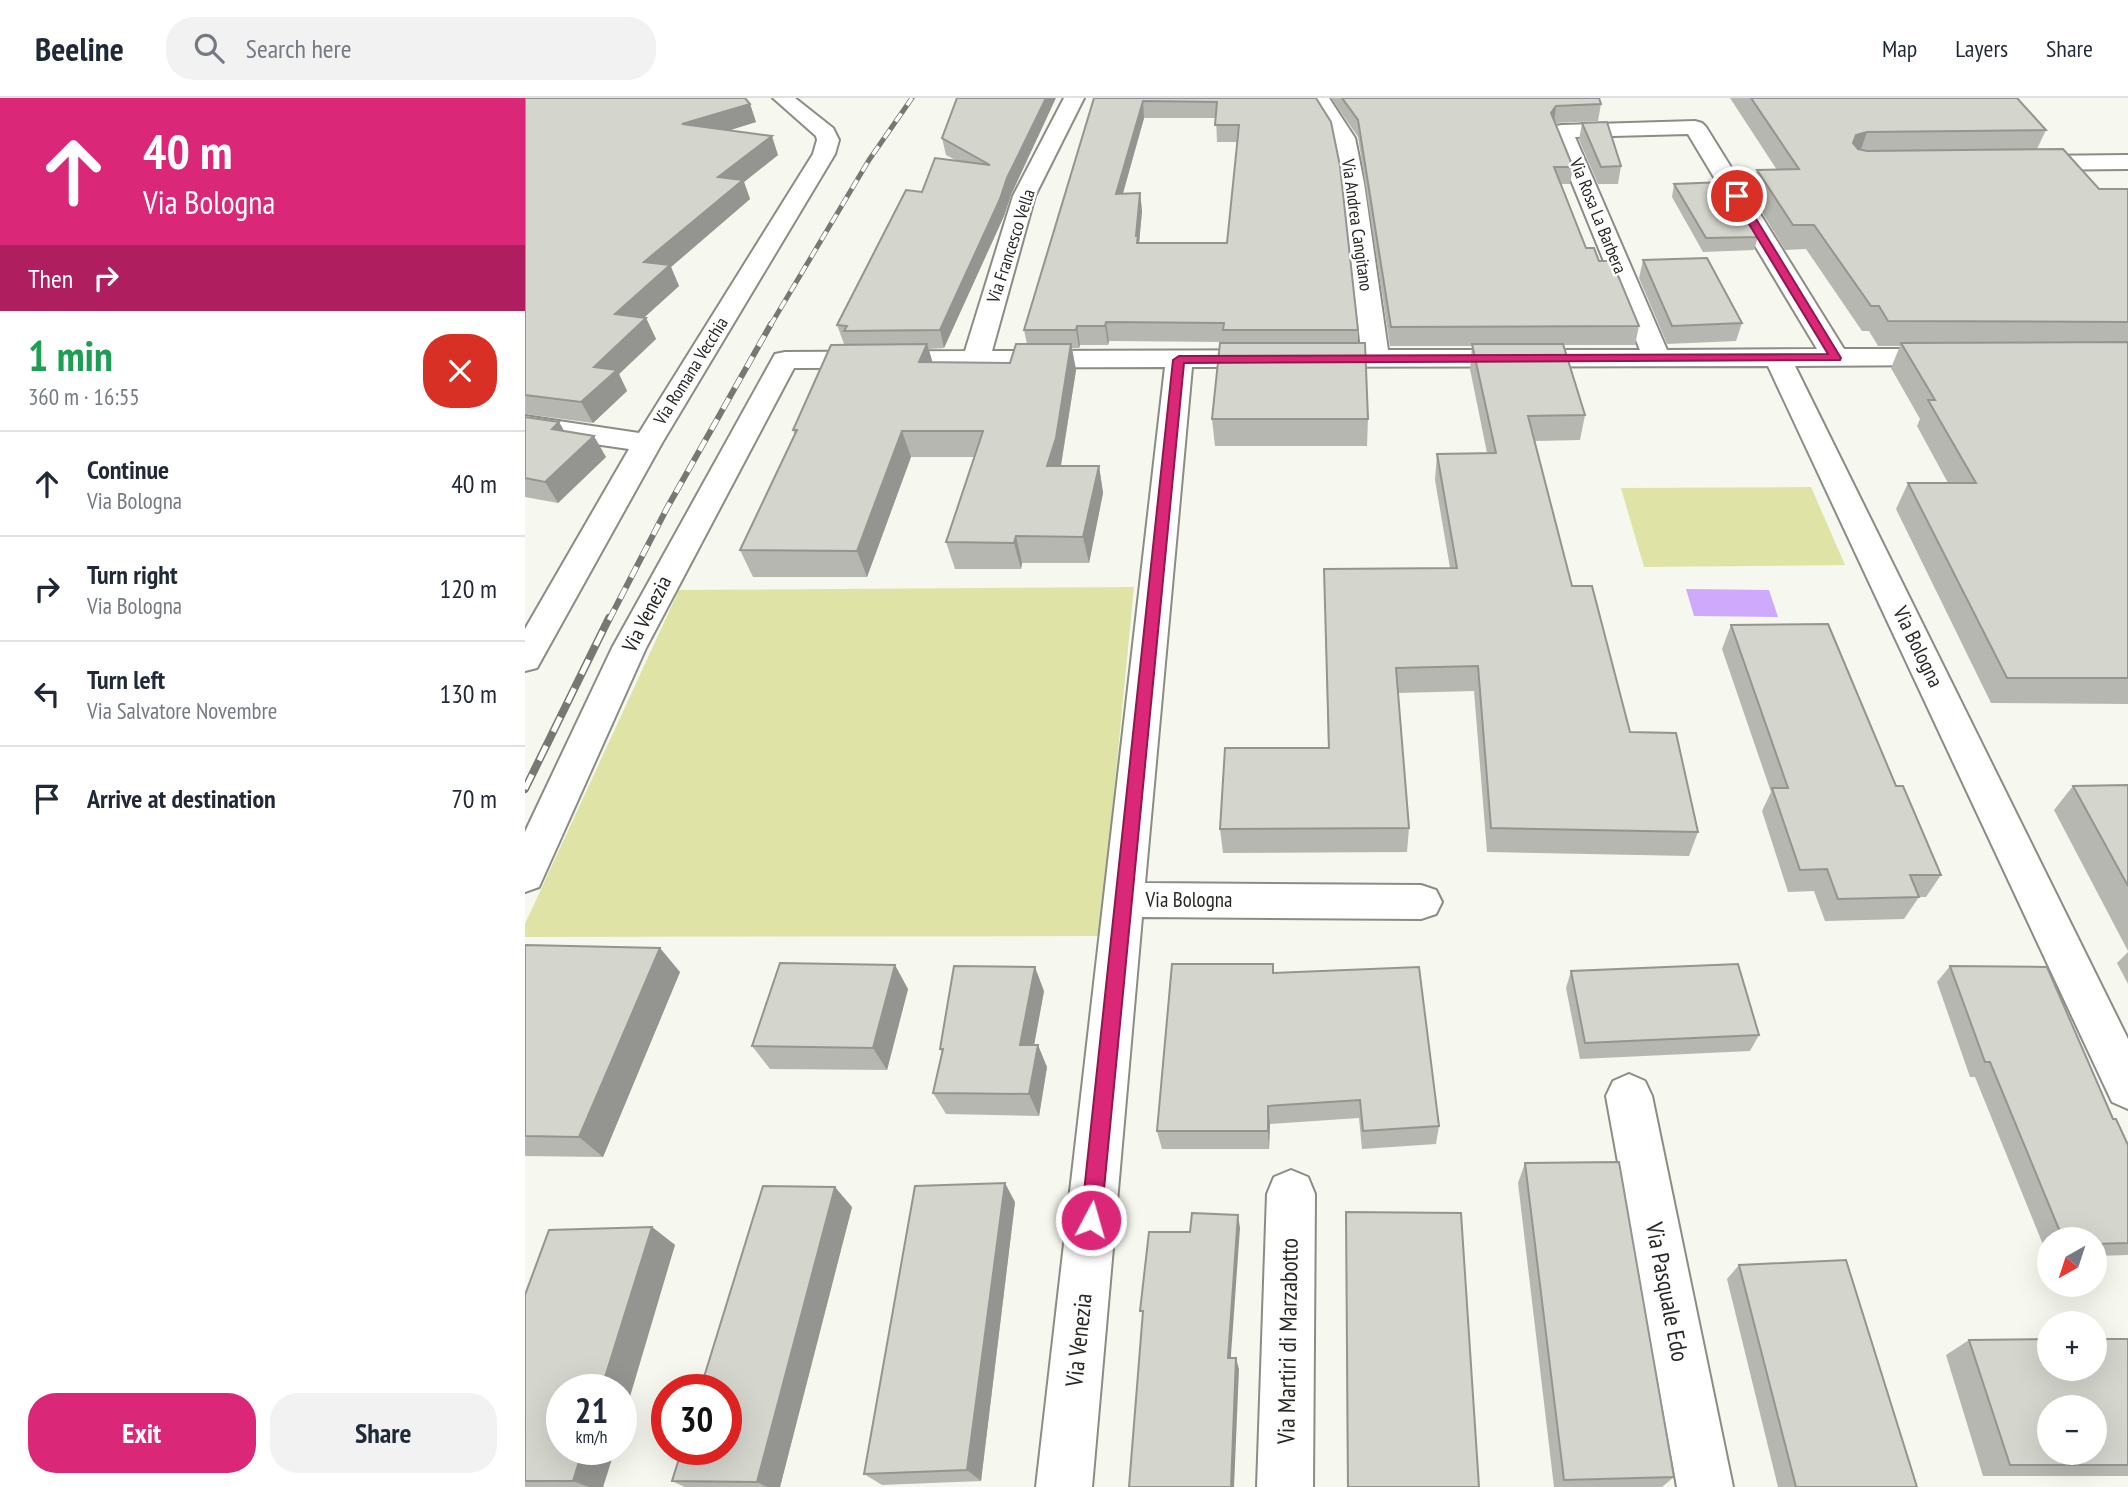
<!DOCTYPE html>
<html lang="en">
<head>
<meta charset="utf-8">
<style>
  :root { --surface:#fff; --page:#f2f2f3; --text:#1f2937; --muted:#747a83; --line:#e0e1e3; --accent:#db2777 }
  body { margin:0; font-family:"PT Sans Narrow",sans-serif; background:var(--page); color:var(--text); height:100vh; display:flex; flex-direction:column; font-size:26px; white-space:nowrap }
  * { box-sizing:border-box; margin:0 }
  p { font-size:23px; color:var(--muted) }
  .icon { flex:none; width:38px; height:38px; fill:none; stroke:currentColor; stroke-width:2; stroke-linecap:round; stroke-linejoin:round }
  .map { position:relative; flex:1; overflow:hidden }
  .sheet { display:flex; flex-direction:column; background:var(--surface); width:525px }
  .sheet>* { flex:none }
  .banner { background:#db2777; color:#fff; overflow:hidden }
  .needle { width:46px; rotate:219deg }
  .buttons { position:absolute; left:1512px; top:1129px; display:grid; gap:14px }
  .buttons a { display:grid; place-items:center; width:70px; height:70px; border-radius:50%; background:var(--surface); box-shadow:0 7px 28px #0002; font-size:35px }
  .speed { position:absolute; left:21px; top:1276px; display:flex; gap:14px; font-size:35px; font-weight:700; text-align:center }
  .speed>* { display:grid; place-content:center; width:91px; height:91px; border-radius:50%; background:var(--surface); box-shadow:0 7px 28px #0002; line-height:1 }
  .speed small { font-size:18px; font-weight:400 }
  .speed .limit { border:10px solid #d22; background:#fff; color:#111 }
  .pin { position:absolute; display:grid; place-items:center; width:60px; height:60px; color:#fff; margin:-30px; border:4px solid #fff; border-radius:50%; box-shadow:0 2px 7px #0007 }
  .me { position:absolute; width:77px; margin:-38px; rotate:6deg; stroke-linejoin:round; filter:drop-shadow(0 0 5px #0008) }
  .turn { display:flex; align-items:center; gap:24px; height:147px; padding:0 28px; font-size:32px }
  .turn .icon { width:91px; height:91px; stroke-width:2.5 }
  .turn b { display:block; font-size:49px; line-height:60px }
  .then { display:flex; align-items:center; height:66px; padding:0 28px; background:#0003; gap:14px; font-size:26px }
  .round { display:grid; place-items:center; flex:none; width:74px; height:74px; border-radius:28px; background:var(--page) }
  .headline { display:flex; align-items:center; justify-content:space-between; height:119px; padding:0 28px }
  h1 { font-size:42px; font-weight:600; line-height:52px; color:#1e9e55 }
  .button { display:flex; gap:14px; margin-top:auto; padding:14px 28px }
  .button a { flex:1; height:80px; border-radius:28px; background:var(--accent); color:#fff; font-size:28px; font-weight:600; line-height:80px; text-align:center }
  .button a+a { background:var(--page); color:var(--text) }
  ul { padding:0; list-style:none }
  li { display:flex; align-items:center; gap:21px; height:105px; padding:0 28px; border-top:2px solid var(--line) }
  li div { flex:1 }
  li b { display:block; font-size:26px }
  li em { font-style:normal }
  header { display:flex; align-items:center; gap:42px; box-sizing:border-box; height:98px; padding:0 35px; background:var(--surface); border-bottom:2px solid var(--line) }
  header strong { font-size:33px }
  nav { display:flex; gap:38px; margin-inline-start:auto; font-size:24px }
  .search { width:490px; height:63px; background:var(--page); display:flex; align-items:center; gap:18px; box-sizing:border-box; padding:0 24px; border-radius:28px; color:var(--muted); font-size:26px }
  main { display:flex; flex:1; min-height:0 }
  .map>svg:first-child { display:block }
  .green { fill:#e0e3a6 }
  .water { fill:#cfaafc }
  .lines { fill:none; stroke-linecap:round; stroke-linejoin:round }
  .minor-casing { stroke:#8b8c84; stroke-width:4 }
  .minor { fill:#fff; fill-rule:evenodd }
  .rail-far2-casing { stroke:#787873; stroke-width:5 }
  .rail-far1-casing { stroke:#787873; stroke-width:6 }
  .rail-casing { stroke:#787873; stroke-width:8 }
  .rail-far2 { stroke:#fff; stroke-width:3.5; stroke-dasharray:10; stroke-linecap:butt }
  .rail-far1 { stroke:#fff; stroke-width:4.5; stroke-dasharray:12; stroke-linecap:butt }
  .rail { stroke:#fff; stroke-width:5; stroke-dasharray:16; stroke-linecap:butt }
  .wall { fill:#b6b7b0; fill-rule:evenodd }
  .shaded-wall { fill:#949590 }
  .building { fill:#d4d5cd; stroke:#949590; stroke-width:2; fill-rule:evenodd }
  .route { fill:#db2777; stroke:#8e194d; stroke-width:2 }
  .labels { text-anchor:middle; stroke-width:5; stroke-linejoin:round; paint-order:stroke }
  .far-street-label { font-size:18px; fill:#282825; stroke:#fff }
  .street-label { font-size:21px; fill:#282825; stroke:#fff }
  .near-street-label { font-size:24px; fill:#282825; stroke:#fff }
</style>
</head>
<body>
<header>
<strong>Beeline</strong>
<div class="search"><svg class="icon" aria-label="search" viewBox="0 0 24 24"><circle cx="10" cy="10" r="6"/><path d="M15 15l6 6"/></svg>Search here</div>
<nav><a>Map</a><a>Layers</a><a>Share</a></nav>
</header>
<main>
<section class="sheet">
<div class="banner">
<div class="turn"><svg class="icon" aria-label="ahead" viewBox="0 0 24 24"><path d="M12 20V5M6 11l6-6 6 6"/></svg><div><b>40 m</b>Via Bologna</div></div>
<div class="then">Then<svg class="icon" aria-label="right" viewBox="0 0 24 24"><path d="M7 20v-9h11M14 6l5 5-5 5"/></svg></div>
</div>
<div class="headline"><div><h1>1 min</h1><p>360 m · 16:55</p></div><a class="round" style="background:#d93025;color:#fff"><svg class="icon" aria-label="close" viewBox="0 0 24 24"><path d="M6 6l12 12M18 6L6 18"/></svg></a></div>
<ul>
<li><svg class="icon" aria-label="ahead" viewBox="0 0 24 24"><path d="M12 20V5M6 11l6-6 6 6"/></svg><div><b>Continue</b><p>Via Bologna</p></div><em>40 m</em></li>
<li><svg class="icon" aria-label="right" viewBox="0 0 24 24"><path d="M7 20v-9h11M14 6l5 5-5 5"/></svg><div><b>Turn right</b><p>Via Bologna</p></div><em>120 m</em></li>
<li><svg class="icon" aria-label="left" viewBox="0 0 24 24"><path d="M17 20v-9H6M10 6l-5 5 5 5"/></svg><div><b>Turn left</b><p>Via Salvatore Novembre</p></div><em>130 m</em></li>
<li><svg class="icon" aria-label="arrive" viewBox="0 0 24 24"><path d="M6 21V4h12l-3 4 3 4H6"/></svg><div><b>Arrive at destination</b></div><em>70 m</em></li>
</ul>
<div class="button"><a>Exit</a><a>Share</a></div>
</section>
<div class="map">
<svg width="1603" height="1389" viewBox="0 0 1603 1389">
  <rect width="100%" height="100%" fill="#f6f7ee"/>
  <g class="green">
    <path d="M 1286,389 L 1320,467 L 1119,469 L 1096,390 Z"/>
    <path d="M 609,489 L 575,838 L 0,839 L 0,826 L 154,492 Z"/>
  </g>
  <path class="water" d="M 1161,491 L 1244,492 L 1253,519 L 1169,518 Z"/>
  <g class="lines">
    <g class="minor-casing">
      <g id="minor">
        <path d="M 248,0 L 270,0 L 308,30 L 314,42 L 310,56 L 137,345 L 12,570 L 0,573 L 0,531 L 104,351 L 0,336 L 0,318 L 114,335 L 288,56 L 292,42 L 291,38 Z"/>
        <path d="M 539,0 L 559,0 L 510,98 L 467,253 L 836,252 L 817,85 L 808,40 L 784,0 L 804,0 L 830,40 L 839,85 L 863,252 L 1115,252 L 1026,33 L 1029,28 L 1037,27 L 1170,23 L 1177,25 L 1181,29 L 1319,251 L 1421,251 L 1431,253 L 1435,259 L 1431,265 L 1421,267 L 1270,268 L 1603,941 L 1603,1011 L 1587,1004 L 1243,268 L 667,269 L 620,785 L 896,787 L 911,792 L 917,804 L 911,816 L 896,821 L 617,819 L 567,1389 L 511,1389 L 640,269 L 269,270 L 121,550 L 14,789 L 0,794 L 0,734 L 87,550 L 250,256 L 260,254 L 440,253 L 488,98 ZM 1163,36 L 1292,251 L 1142,252 L 1050,39 Z"/>
        <path d="M 1603,57 L 1603,71 L 1497,72 L 1489,70 L 1486,65 L 1489,60 L 1497,58 Z"/>
        <path d="M 1104,976 L 1120,983 L 1127,998 L 1208,1389 L 1152,1389 L 1081,998 L 1088,983 Z"/>
        <path d="M 766,1072 L 783,1079 L 790,1096 L 788,1389 L 732,1389 L 742,1096 L 749,1079 Z"/>
      </g>
    </g>
    <use href="#minor" class="minor"/>
    <g class="rail-far2-casing">
      <path id="rail-far2" d="M 245,228 L 344,62 L 387,0"/>
    </g>
    <g class="rail-far1-casing">
      <path id="rail-far1" d="M 84,522 L 142,410 L 246,226"/>
    </g>
    <g class="rail-casing">
      <path id="rail" d="M 0,691 L 84,520"/>
    </g>
    <use href="#rail-far2" class="rail-far2"/>
    <use href="#rail-far1" class="rail-far1"/>
    <use href="#rail" class="rail"/>
  </g>
  <g class="wall">
    <path d="M 0,0 L 225,6 L 231,24 L 205,32 L 253,57 L 219,84 L 225,101 L 146,169 L 154,188 L 118,220 L 121,220 L 131,241 L 94,276 L 102,293 L 68,325 L 0,316 Z"/>
    <path d="M 432,0 L 486,97 L 479,118 L 419,250 L 404,251 L 407,265 L 485,265 L 502,246 L 499,232 L 569,0 L 791,0 L 833,232 L 833,245 L 843,321 L 842,348 L 690,348 L 687,321 L 699,244 L 584,243 L 583,247 L 555,247 L 554,250 L 547,250 L 551,272 L 536,368 L 574,368 L 578,395 L 564,465 L 497,465 L 496,471 L 430,471 L 421,444 L 449,359 L 386,359 L 342,479 L 228,479 L 215,452 L 270,338 L 268,332 L 324,247 L 319,246 L 312,227 L 397,94 L 432,63 L 421,57 L 417,40 ZM 619,20 L 691,20 L 692,44 L 712,44 L 702,145 L 614,145 L 617,113 L 615,95 L 598,95 Z"/>
    <path d="M 806,0 L 1074,0 L 1076,6 L 1073,23 L 1030,25 L 1048,69 L 1045,86 L 1036,86 L 1061,150 L 1074,163 L 1114,228 L 1110,247 L 1039,247 L 1060,317 L 1055,342 L 1010,343 L 1047,488 L 1105,634 L 1173,734 L 1164,758 L 962,754 L 949,593 L 873,595 L 884,730 L 882,754 L 698,755 L 695,731 L 803,650 L 799,471 L 925,470 L 910,382 L 912,356 L 962,355 L 945,271 L 947,248 L 865,248 L 833,39 Z"/>
    <path d="M 1205,0 L 1492,0 L 1521,32 L 1512,51 L 1574,91 L 1603,91 L 1603,606 L 1466,605 L 1371,411 L 1383,385 L 1423,385 L 1392,328 L 1395,321 L 1366,270 L 1375,248 L 1353,248 L 1344,233 L 1337,233 L 1281,151 L 1260,152 L 1226,96 L 1232,72 L 1252,72 Z"/>
    <path d="M 1057,25 L 1096,68 L 1093,86 L 1073,86 L 1054,42 Z"/>
    <path d="M 1149,86 L 1233,139 L 1229,152 L 1178,154 L 1147,99 Z"/>
    <path d="M 1118,162 L 1217,225 L 1211,243 L 1142,246 L 1114,180 Z"/>
    <path d="M 0,319 L 34,324 L 39,333 L 81,359 L 33,405 L 0,399 Z"/>
    <path d="M 1206,527 L 1416,777 L 1401,799 L 1394,799 L 1379,821 L 1300,823 L 1289,793 L 1263,794 L 1237,713 L 1246,694 L 1197,551 Z"/>
    <path d="M 1603,687 L 1603,853 L 1529,712 L 1548,688 Z"/>
    <path d="M 0,847 L 155,874 L 78,1059 L 0,1058 Z"/>
    <path d="M 1603,854 L 1603,886 L 1592,865 Z"/>
    <path d="M 748,866 L 748,875 L 914,1028 L 911,1046 L 837,1051 L 834,1020 L 745,1026 L 744,1051 L 637,1051 L 632,1033 Z"/>
    <path d="M 1425,868 L 1588,1021 L 1603,1047 L 1603,1157 L 1570,1158 L 1570,1141 L 1524,1141 L 1524,1159 L 1523,1159 L 1450,979 L 1445,979 L 1412,884 Z"/>
    <path d="M 1046,873 L 1234,937 L 1225,953 L 1055,961 L 1041,890 Z"/>
    <path d="M 383,891 L 362,972 L 245,971 L 227,948 Z"/>
    <path d="M 519,893 L 509,947 L 522,969 L 514,1018 L 421,1016 L 408,995 L 417,955 L 415,951 Z"/>
    <path d="M 1000,1065 L 1149,1379 L 1137,1389 L 1029,1389 L 993,1085 Z"/>
    <path d="M 490,1104 L 456,1383 L 357,1387 L 339,1376 Z"/>
    <path d="M 327,1109 L 255,1389 L 160,1389 L 147,1383 Z"/>
    <path d="M 821,1114 L 954,1389 L 822,1389 Z"/>
    <path d="M 127,1129 L 150,1147 L 37,1351 L 90,1351 L 78,1389 L 0,1389 L 0,1197 Z"/>
    <path d="M 1214,1167 L 1392,1389 L 1253,1389 L 1202,1181 Z"/>
    <path d="M 1603,1241 L 1603,1378 L 1458,1378 L 1421,1257 L 1444,1242 Z"/>
  </g>
  <g class="shaded-wall">
    <path d="M 521,0 L 531,0 L 486,97 L 479,118 L 419,250 L 415,232 L 482,80 Z"/>
    <path d="M 618,3 L 619,20 L 593,113 L 591,96 Z"/>
    <path d="M 225,6 L 231,24 L 164,45 L 157,26 Z"/>
    <path d="M 1031,8 L 1029,25 L 1026,15 Z"/>
    <path d="M 1342,34 L 1334,57 L 1324,61 L 1331,37 Z"/>
    <path d="M 247,38 L 253,57 L 219,84 L 225,101 L 146,169 L 154,188 L 100,237 L 90,216 L 119,164 L 193,79 Z"/>
    <path d="M 615,95 L 617,113 L 613,156 L 611,138 Z"/>
    <path d="M 121,220 L 131,241 L 94,276 L 102,293 L 68,325 L 56,304 L 69,269 Z"/>
    <path d="M 581,224 L 584,243 L 583,247 L 580,228 Z"/>
    <path d="M 552,228 L 555,247 L 554,250 L 551,232 Z"/>
    <path d="M 402,246 L 410,272 L 394,264 Z"/>
    <path d="M 546,246 L 551,272 L 536,366 L 528,394 L 522,368 Z"/>
    <path d="M 34,324 L 46,345 L 27,331 Z"/>
    <path d="M 377,333 L 386,359 L 342,479 L 332,453 Z"/>
    <path d="M 69,338 L 81,359 L 33,405 L 20,384 Z"/>
    <path d="M 574,368 L 578,395 L 564,465 L 558,439 Z"/>
    <path d="M 491,438 L 497,465 L 496,471 L 489,445 Z"/>
    <path d="M 135,850 L 155,874 L 78,1059 L 54,1039 Z"/>
    <path d="M 370,867 L 383,891 L 362,972 L 348,950 Z"/>
    <path d="M 510,869 L 519,893 L 505,969 L 495,947 Z"/>
    <path d="M 513,947 L 522,969 L 514,1018 L 504,996 Z"/>
    <path d="M 743,1008 L 745,1026 L 744,1051 L 743,1033 Z"/>
    <path d="M 480,1085 L 490,1104 L 456,1383 L 442,1372 Z"/>
    <path d="M 310,1089 L 327,1109 L 255,1389 L 242,1389 L 232,1384 Z"/>
    <path d="M 713,1117 L 715,1130 L 705,1271 L 703,1260 Z"/>
    <path d="M 127,1129 L 150,1147 L 96,1329 L 96,1292 L 76,1292 Z"/>
    <path d="M 711,1260 L 714,1271 L 709,1389 L 706,1389 Z"/>
    <path d="M 58,1351 L 90,1351 L 78,1389 L 64,1389 L 48,1383 Z"/>
  </g>
  <g class="building">
    <path d="M 0,0 L 220,0 L 225,6 L 157,26 L 247,38 L 193,79 L 218,82 L 119,164 L 145,167 L 90,216 L 121,220 L 69,269 L 92,272 L 56,304 L 0,297 Z"/>
    <path d="M 432,0 L 521,0 L 482,80 L 475,101 L 415,232 L 319,233 L 322,228 L 312,227 L 381,92 L 397,94 L 410,60 L 465,67 L 417,40 Z"/>
    <path d="M 569,0 L 791,0 L 806,24 L 815,68 L 833,232 L 698,232 L 699,225 L 581,224 L 580,228 L 552,228 L 551,232 L 499,232 ZM 618,3 L 692,4 L 690,27 L 714,27 L 702,145 L 612,145 L 613,138 L 611,138 L 615,95 L 591,96 Z"/>
    <path d="M 817,0 L 1074,0 L 1076,6 L 1031,8 L 1026,15 L 1048,69 L 1029,69 L 1061,150 L 1069,150 L 1074,163 L 1087,163 L 1114,228 L 866,229 L 833,22 Z"/>
    <path d="M 1226,0 L 1492,0 L 1521,32 L 1342,34 L 1331,37 L 1328,45 L 1333,51 L 1342,53 L 1538,51 L 1574,91 L 1603,91 L 1603,224 L 1363,223 L 1354,208 L 1346,208 L 1289,127 L 1268,127 L 1232,72 L 1274,71 Z"/>
    <path d="M 1082,24 L 1096,68 L 1076,69 L 1057,25 Z"/>
    <path d="M 1200,84 L 1233,139 L 1181,140 L 1149,86 Z"/>
    <path d="M 1182,160 L 1217,225 L 1147,228 L 1118,162 Z"/>
    <path d="M 1603,244 L 1603,580 L 1482,580 L 1383,385 L 1451,385 L 1403,302 L 1410,302 L 1376,245 Z"/>
    <path d="M 695,245 L 840,245 L 843,321 L 687,321 Z"/>
    <path d="M 402,246 L 394,264 L 485,265 L 491,246 L 546,246 L 531,340 L 522,368 L 574,368 L 558,439 L 491,438 L 489,445 L 421,444 L 458,333 L 377,333 L 332,453 L 215,452 L 272,332 L 268,332 L 306,247 Z"/>
    <path d="M 947,246 L 1038,246 L 1060,317 L 1003,318 L 1047,488 L 1067,488 L 1105,634 L 1151,635 L 1173,734 L 966,730 L 953,568 L 871,570 L 884,730 L 695,731 L 700,650 L 804,650 L 799,471 L 932,470 L 912,356 L 971,355 Z"/>
    <path d="M 0,319 L 34,324 L 27,331 L 69,338 L 20,384 L 0,380 Z"/>
    <path d="M 1303,526 L 1371,688 L 1378,688 L 1416,777 L 1385,777 L 1394,799 L 1313,801 L 1302,771 L 1275,772 L 1247,690 L 1263,690 L 1206,527 Z"/>
    <path d="M 1603,687 L 1603,788 L 1548,688 Z"/>
    <path d="M 0,847 L 135,850 L 54,1039 L 0,1038 Z"/>
    <path d="M 255,865 L 370,867 L 348,950 L 227,948 Z"/>
    <path d="M 647,866 L 748,866 L 748,875 L 894,869 L 914,1028 L 838,1033 L 835,1002 L 743,1008 L 743,1033 L 632,1033 Z"/>
    <path d="M 1213,866 L 1234,937 L 1060,945 L 1046,873 Z"/>
    <path d="M 429,868 L 510,869 L 495,947 L 513,947 L 504,996 L 408,995 L 418,951 L 415,951 Z"/>
    <path d="M 1425,868 L 1522,869 L 1588,1021 L 1591,1021 L 1603,1047 L 1603,1145 L 1570,1146 L 1570,1141 L 1538,1141 L 1465,964 L 1460,964 Z"/>
    <path d="M 1094,1064 L 1149,1379 L 1039,1382 L 1000,1065 Z"/>
    <path d="M 480,1085 L 442,1372 L 339,1376 L 390,1088 Z"/>
    <path d="M 238,1088 L 310,1089 L 232,1384 L 147,1383 L 157,1351 L 201,1351 L 201,1292 L 175,1292 Z"/>
    <path d="M 821,1114 L 936,1115 L 954,1389 L 823,1389 Z"/>
    <path d="M 667,1115 L 713,1117 L 703,1260 L 711,1260 L 706,1389 L 604,1389 L 618,1213 L 615,1213 L 624,1134 L 665,1134 Z"/>
    <path d="M 127,1129 L 76,1292 L 37,1292 L 37,1351 L 58,1351 L 48,1383 L 0,1383 L 0,1197 L 24,1132 Z"/>
    <path d="M 1321,1162 L 1392,1389 L 1271,1389 L 1214,1167 Z"/>
    <path d="M 1524,1241 L 1524,1270 L 1570,1270 L 1570,1241 L 1603,1241 L 1603,1367 L 1485,1367 L 1444,1242 ZM 1524,1309 L 1570,1309 L 1570,1354 L 1524,1354 Z"/>
  </g>
  <path class="route" d="M 1212,95 L 1217,98 L 1316,260 L 1315,262 L 659,265 L 576,1122 L 573,1129 L 566,1132 L 559,1129 L 556,1122 L 648,262 L 654,258 L 1303,256 L 1207,98 Z"/>
  <g class="labels">
    <g class="far-street-label">
      <text transform="translate(1073 118) rotate(68)" y="6">Via Rosa La Barbera</text>
      <text transform="translate(832 127) rotate(82)" y="6">Via Andrea Cangitano</text>
      <text transform="translate(486 148) rotate(-72)" y="6">Via Francesco Vella</text>
      <text transform="translate(166 273) rotate(-58)" y="6">Via Romana Vecchia</text>
    </g>
    <g class="street-label">
      <text transform="translate(122 516) rotate(-63)" y="7">Via Venezia</text>
      <text transform="translate(1393 549) rotate(64)" y="7">Via Bologna</text>
      <text x="664" y="809">Via Bologna</text>
    </g>
    <g class="near-street-label">
      <text transform="translate(1142 1194) rotate(79)" y="8">Via Pasquale Edo</text>
      <text transform="translate(554 1242) rotate(-84)" y="8">Via Venezia</text>
      <text transform="translate(763 1243) rotate(-89)" y="8">Via Martiri di Marzabotto</text>
    </g>
  </g>
</svg>
<div class="buttons">
<a><svg class="needle" viewBox="-14 -14 28 28"><path d="M0-13l5 13h-10z" fill="#e53935"/><path d="M0 13l5-13h-10z" fill="#747a83"/></svg></a>
<a>+</a>
<a>−</a>
</div>
<div class="speed"><div>21<small>km/h</small></div><div class="limit">30</div></div>
<div class="pin" style="left:1212px;top:98px;background:#d93025"><svg class="icon" aria-label="arrive" viewBox="0 0 24 24"><path d="M6 21V4h12l-3 4 3 4H6"/></svg></div>
<svg class="me" style="left:566px;top:1122px" viewBox="-20 -20 40 40"><circle r="17" fill="#db2777" stroke="#fff" stroke-width="3"/><path d="M0-11L8 9 0 5-8 9z" fill="#fff"/></svg>
</div>
</main>
</body>
</html>
